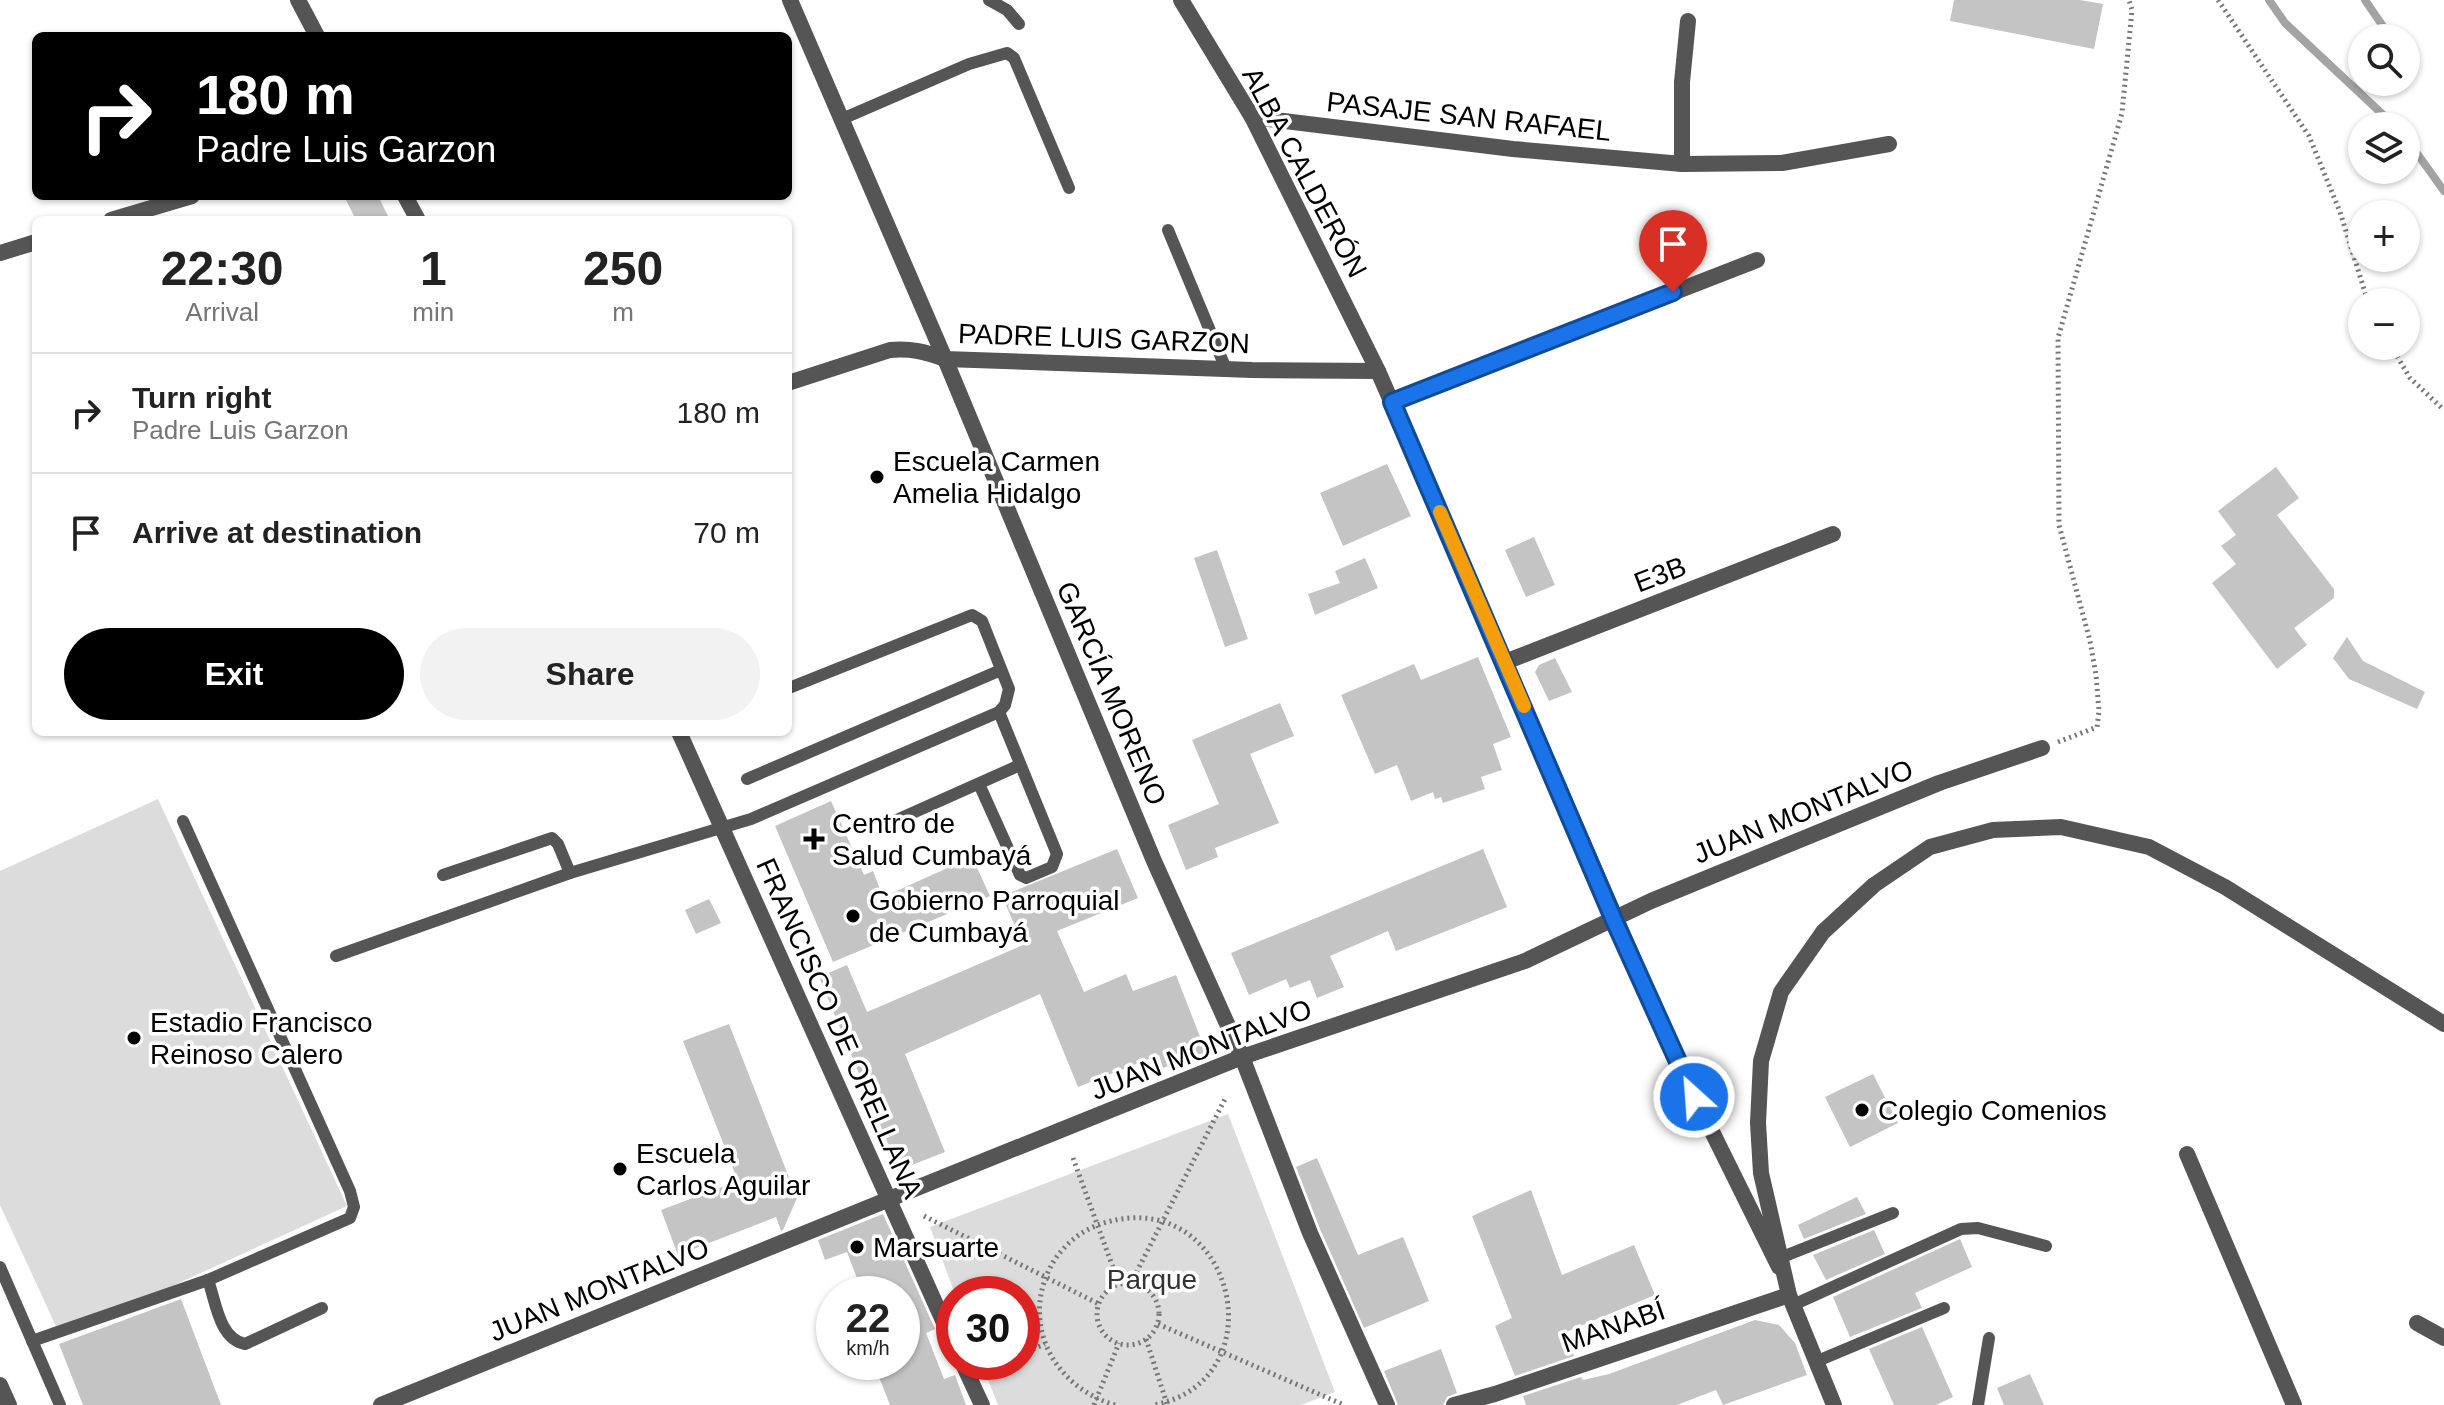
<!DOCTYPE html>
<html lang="en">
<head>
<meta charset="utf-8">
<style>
  :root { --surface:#fff; --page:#f2f2f2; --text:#222; --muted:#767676; --line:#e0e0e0; --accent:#000 }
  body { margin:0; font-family:Helvetica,sans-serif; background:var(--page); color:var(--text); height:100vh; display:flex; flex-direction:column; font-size:30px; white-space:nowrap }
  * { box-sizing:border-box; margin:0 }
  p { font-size:26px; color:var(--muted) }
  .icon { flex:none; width:44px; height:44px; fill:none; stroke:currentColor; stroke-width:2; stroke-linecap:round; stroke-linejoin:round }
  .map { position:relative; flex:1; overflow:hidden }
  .panel { position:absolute; left:32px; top:216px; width:760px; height:520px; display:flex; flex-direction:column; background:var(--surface); border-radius:12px; box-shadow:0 2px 6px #0004 }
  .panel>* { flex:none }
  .top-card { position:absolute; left:32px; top:32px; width:760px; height:168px; border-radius:12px; box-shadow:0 2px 6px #0004; background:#000; color:#fff; overflow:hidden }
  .buttons { position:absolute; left:2348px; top:24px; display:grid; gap:16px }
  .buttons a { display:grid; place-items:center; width:72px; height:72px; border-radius:50%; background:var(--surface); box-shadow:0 2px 6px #0004; font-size:40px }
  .speed { position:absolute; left:816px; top:1276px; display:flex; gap:16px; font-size:40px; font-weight:700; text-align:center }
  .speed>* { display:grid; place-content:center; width:104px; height:104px; border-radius:50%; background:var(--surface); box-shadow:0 2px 6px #0004; line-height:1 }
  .speed small { font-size:20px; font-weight:400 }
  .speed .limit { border:12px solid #d22; background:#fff; color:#111 }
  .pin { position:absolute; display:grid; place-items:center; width:68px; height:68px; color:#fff; margin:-82px -34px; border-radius:50% 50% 50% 0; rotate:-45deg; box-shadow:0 0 8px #0007 }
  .pin .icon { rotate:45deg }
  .me { position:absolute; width:88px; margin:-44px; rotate:334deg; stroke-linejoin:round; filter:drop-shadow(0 0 6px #0008) }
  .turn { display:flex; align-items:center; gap:28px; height:168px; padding:0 32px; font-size:36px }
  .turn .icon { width:104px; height:104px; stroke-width:2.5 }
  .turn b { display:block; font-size:56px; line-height:68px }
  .eta { display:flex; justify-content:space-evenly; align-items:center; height:136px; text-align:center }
  .eta b { font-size:48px; font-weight:700; line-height:56px }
  .cta { display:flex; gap:16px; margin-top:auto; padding:16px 32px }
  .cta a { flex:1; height:92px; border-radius:48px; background:var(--accent); color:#fff; font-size:32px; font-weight:700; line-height:92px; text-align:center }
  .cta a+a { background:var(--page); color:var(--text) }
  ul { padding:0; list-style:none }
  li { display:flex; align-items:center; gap:24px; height:120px; padding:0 32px; border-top:2px solid var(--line) }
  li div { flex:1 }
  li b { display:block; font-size:30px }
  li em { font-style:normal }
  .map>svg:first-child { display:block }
  .green { fill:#dcdcdc }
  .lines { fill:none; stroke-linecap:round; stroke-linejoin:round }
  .stream { stroke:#a3a3a3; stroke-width:8 }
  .building { fill:#c4c4c4 }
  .path { stroke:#777; stroke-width:5; stroke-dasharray:2 4; stroke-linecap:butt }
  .service { stroke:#555; stroke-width:12 }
  .pedestrian { stroke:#555; stroke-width:16 }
  .minor { stroke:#555; stroke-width:16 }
  .tertiary { stroke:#555; stroke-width:16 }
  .route-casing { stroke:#114b97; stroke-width:20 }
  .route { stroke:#1a73e8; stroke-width:14 }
  .slow { stroke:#f59e0b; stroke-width:14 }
  .poi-dot { fill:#000; stroke:#fff; stroke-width:3 }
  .labels { text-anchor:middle; stroke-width:7; stroke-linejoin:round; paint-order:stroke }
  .street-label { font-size:28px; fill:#000; stroke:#fff }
  .poi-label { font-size:28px; fill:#000; stroke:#fff; text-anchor:start }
  .park-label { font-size:28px; fill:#333; stroke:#fff }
</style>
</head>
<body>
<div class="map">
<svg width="2444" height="1405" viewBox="0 0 2444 1405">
  <rect width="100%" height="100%" fill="#fff"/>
  <g class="green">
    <path d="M 158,799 L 347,1206 L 61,1337 L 0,1205 L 0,871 Z"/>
    <path d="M 1228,1114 L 1335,1392 L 1301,1405 L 998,1405 L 981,1362 L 1022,1362 L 1022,1294 L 955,1294 L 930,1227 Z"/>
  </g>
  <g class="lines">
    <g class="stream">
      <path d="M 2269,0 L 2285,23 L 2395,126"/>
      <path d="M 2365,0 L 2391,38"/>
      <path d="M 2406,138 L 2444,191"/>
    </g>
  </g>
  <g class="building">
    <path d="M 1954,0 L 2080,0 L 2103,4 L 2094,49 L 1950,21 Z"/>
    <path d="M 344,196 L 378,196 L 390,220 L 356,220 Z"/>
    <path d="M 1387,464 L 1411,516 L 1343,546 L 1320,493 Z"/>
    <path d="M 2276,467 L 2299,498 L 2277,515 L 2334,589 L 2334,598 L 2294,628 L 2307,645 L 2277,669 L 2212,583 L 2236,564 L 2221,546 L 2236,535 L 2218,511 Z"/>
    <path d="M 1534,537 L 1555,585 L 1526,597 L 1505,550 Z"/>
    <path d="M 1217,550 L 1248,639 L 1225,647 L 1194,558 Z"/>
    <path d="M 1365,558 L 1378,588 L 1315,615 L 1308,594 L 1340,583 L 1335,571 Z"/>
    <path d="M 2347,637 L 2363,661 L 2425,692 L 2417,709 L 2349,679 L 2333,658 Z"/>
    <path d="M 1478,657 L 1511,737 L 1493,744 L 1502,770 L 1481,777 L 1485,789 L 1443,803 L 1441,797 L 1435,799 L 1433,792 L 1411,801 L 1397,765 L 1375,774 L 1341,695 L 1414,664 L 1421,680 Z"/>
    <path d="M 1555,658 L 1572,692 L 1549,701 L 1535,672 L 1539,665 Z"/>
    <path d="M 1280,703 L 1294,736 L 1250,754 L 1279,823 L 1215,848 L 1218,857 L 1186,870 L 1168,825 L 1219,804 L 1192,740 Z"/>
    <path d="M 831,801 L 864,875 L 873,871 L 883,897 L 972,857 L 990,896 L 833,962 L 775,826 Z"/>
    <path d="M 1117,849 L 1138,898 L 1057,931 L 1084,992 L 1126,974 L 1133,991 L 1176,975 L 1206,1052 L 1163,1068 L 1159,1055 L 1078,1087 L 1040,994 L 905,1054 L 945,1152 L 899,1170 L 819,977 L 847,965 L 867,1012 L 1023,945 L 1002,896 Z"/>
    <path d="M 1483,849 L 1507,907 L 1396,951 L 1388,931 L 1330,956 L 1344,987 L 1317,998 L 1310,980 L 1290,988 L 1286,979 L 1249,995 L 1231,953 Z"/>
    <path d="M 709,899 L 721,923 L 696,934 L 685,910 Z"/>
    <path d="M 729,1024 L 797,1198 L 783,1230 L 781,1231 L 776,1217 L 678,1255 L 661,1210 L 738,1181 L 683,1041 Z"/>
    <path d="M 1873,1074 L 1898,1123 L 1850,1147 L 1825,1097 Z"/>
    <path d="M 1317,1158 L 1358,1255 L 1403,1237 L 1429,1301 L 1364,1328 L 1320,1229 L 1296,1167 Z"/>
    <path d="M 1531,1190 L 1562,1275 L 1634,1245 L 1655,1295 L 1566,1332 L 1574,1356 L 1515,1376 L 1495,1326 L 1512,1318 L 1472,1216 Z"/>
    <path d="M 1857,1197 L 1866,1214 L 1804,1239 L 1798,1225 Z"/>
    <path d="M 883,1214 L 935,1329 L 926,1333 L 944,1379 L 955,1375 L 966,1405 L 890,1405 L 873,1362 L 902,1362 L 902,1294 L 863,1294 L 847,1252 L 825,1260 L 818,1240 Z"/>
    <path d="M 1874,1230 L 1885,1254 L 1826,1280 L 1813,1255 Z"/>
    <path d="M 1960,1239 L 1972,1267 L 1915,1293 L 1922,1308 L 1850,1337 L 1833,1297 Z"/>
    <path d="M 181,1299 L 221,1405 L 83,1405 L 59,1344 Z"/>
    <path d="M 1755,1320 L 1779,1325 L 1795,1343 L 1807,1375 L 1723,1405 L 1716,1390 L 1677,1405 L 1526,1405 L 1523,1396 L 1581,1377 L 1583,1380 L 1609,1374 Z"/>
    <path d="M 1922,1327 L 1953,1397 L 1936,1405 L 1894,1405 L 1869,1349 Z"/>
    <path d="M 1441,1349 L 1457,1393 L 1447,1397 L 1443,1405 L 1398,1405 L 1384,1371 Z"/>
    <path d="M 2030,1374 L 2044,1405 L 2004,1405 L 1997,1388 Z"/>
  </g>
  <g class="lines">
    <g class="path">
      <path d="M 2218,0 L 2309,136 L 2340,212 L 2368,302"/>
      <path d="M 2391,346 L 2410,378 L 2444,410"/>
      <path d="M 2058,742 L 2097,727 L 2099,711 L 2096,675 L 2090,641 L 2059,525 L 2058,338 L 2122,113 L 2132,10 L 2129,0"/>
      <path d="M 1073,1158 L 1119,1284"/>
      <path d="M 924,1216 L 1099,1304"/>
      <path d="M 1131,1283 L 1226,1097"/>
      <circle cx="1128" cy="1314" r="31"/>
      <path d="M 1158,1324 L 1344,1405"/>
      <path d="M 1146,1339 L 1167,1404"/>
      <path d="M 1022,1354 L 1045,1344"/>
      <path d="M 986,1367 L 1001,1362"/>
      <path d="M 1094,1405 L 1119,1343"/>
      <path d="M 1115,1405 C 1060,1389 1024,1334 1046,1277 C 1056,1250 1080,1229 1107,1222 C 1234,1187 1280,1380 1154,1405"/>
    </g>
    <g class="service">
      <path d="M 989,0 L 1007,10 L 1019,24"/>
      <path d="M 842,119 L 969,64 L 1007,53 L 1014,58 L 1069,188"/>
      <path d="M 1168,230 L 1226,369"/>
      <path d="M 747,779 L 1001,670"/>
      <path d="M 979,784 L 1020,875 L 1026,878 L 1052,867 L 1057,854 L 999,712"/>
      <path d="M 881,827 L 1020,765"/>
      <path d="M 443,875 L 552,838 L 558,844 L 570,873"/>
      <path d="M 336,956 L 570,873 L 751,819 L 999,712 L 1005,705 L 1009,689 L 982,621 L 972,615 L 789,688"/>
      <path d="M 1780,1258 L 1893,1213"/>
      <path d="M 0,1267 L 60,1405"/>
      <path d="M 208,1280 C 216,1302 219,1339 245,1344 L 322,1308"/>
      <path d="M 1793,1305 L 1961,1229 L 1978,1228 L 2046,1246"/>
      <path d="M 32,1341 L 208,1280 L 350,1218 L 354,1207 L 350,1191 L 183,821"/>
      <path d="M 1815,1362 L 1944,1308"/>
      <path d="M 1978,1405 L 1989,1338"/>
    </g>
    <path class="pedestrian" d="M 887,1200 L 1242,1057"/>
    <g class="minor">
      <path d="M 790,0 L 945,359 L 1154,861 L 1242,1057 L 1310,1233 L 1387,1405"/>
      <path d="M 1181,0 L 1252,117 L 1378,371 L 1682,1071 L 1779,1267"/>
      <path d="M 1252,117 L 1513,149 L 1682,164 L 1782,163 L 1889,144"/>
      <path d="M 1682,164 L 1682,82 L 1688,21"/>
      <path d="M 111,220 L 192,196"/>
      <path d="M 0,253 L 36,242"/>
      <path d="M 788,383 L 890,350 C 911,348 926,352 945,359 L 1252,370 L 1378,371"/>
      <path d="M 1392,402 L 1757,260"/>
      <path d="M 1505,662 L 1833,534"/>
      <path d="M 1242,1057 L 1525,961 L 1651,901 L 1939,783 L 2042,748"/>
      <path d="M 2187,1154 L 2294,1405"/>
      <path d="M 2417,1323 L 2444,1338"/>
      <path d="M 0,1385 L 9,1405"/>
      <path d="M 381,1405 L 887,1200"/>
      <path d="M 1454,1405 L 1495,1394 L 1789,1295"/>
    </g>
    <g class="tertiary">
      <path d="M 298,0 L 317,36"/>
      <path d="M 405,196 L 418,220"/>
      <path d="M 679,732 L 954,1345"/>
      <path d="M 962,1362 L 982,1405"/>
      <path d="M 1834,1405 L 1789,1295 L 1761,1173 L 1758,1123 L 1761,1061 L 1781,992 L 1823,932 L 1874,885 L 1930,847 L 1993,830 L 2061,827 L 2149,847 L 2225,887 L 2444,1024"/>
    </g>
  </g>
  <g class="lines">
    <g class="route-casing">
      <path id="route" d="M 1673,292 L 1392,402 L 1613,918 L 1694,1097"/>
    </g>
    <use href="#route" class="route"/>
    <path class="slow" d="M 1440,512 L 1524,706"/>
  </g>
  <g class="poi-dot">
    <circle cx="877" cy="477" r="8"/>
    <path d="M810 827h8v8h8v8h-8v8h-8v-8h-8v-8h8z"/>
    <circle cx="853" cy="916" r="8"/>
    <circle cx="134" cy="1038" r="8"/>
    <circle cx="1862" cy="1110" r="8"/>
    <circle cx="620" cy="1169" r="8"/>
    <circle cx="857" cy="1247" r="8"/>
  </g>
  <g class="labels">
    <g class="street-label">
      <text transform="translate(1469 116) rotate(6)" y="10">PASAJE SAN RAFAEL</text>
      <text transform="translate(1305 172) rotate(62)" y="10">ALBA CALDERÓN</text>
      <text transform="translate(1104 338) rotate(2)" y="10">PADRE LUIS GARZON</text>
      <text transform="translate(1660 574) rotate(-21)" y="10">E3B</text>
      <text transform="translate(1112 693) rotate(67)" y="10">GARCÍA MORENO</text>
      <text transform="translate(1803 811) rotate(-22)" y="10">JUAN MONTALVO</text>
      <text transform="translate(840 1028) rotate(66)" y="10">FRANCISCO DE ORELLANA</text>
      <text transform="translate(1201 1049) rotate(-21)" y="10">JUAN MONTALVO</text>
      <text transform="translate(599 1289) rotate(-22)" y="10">JUAN MONTALVO</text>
      <text transform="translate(1613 1326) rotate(-19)" y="10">MANABÍ</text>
    </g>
    <g class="poi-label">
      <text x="893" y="471">Escuela Carmen<tspan x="893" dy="32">Amelia Hidalgo</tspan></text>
      <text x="832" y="833">Centro de<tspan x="832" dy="32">Salud Cumbayá</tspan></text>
      <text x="869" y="910">Gobierno Parroquial<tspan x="869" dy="32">de Cumbayá</tspan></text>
      <text x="150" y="1032">Estadio Francisco<tspan x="150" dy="32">Reinoso Calero</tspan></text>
      <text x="1878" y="1120">Colegio Comenios</text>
      <text x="636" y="1163">Escuela<tspan x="636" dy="32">Carlos Aguilar</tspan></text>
      <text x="873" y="1257">Marsuarte</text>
    </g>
    <g class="park-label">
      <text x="1152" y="1289">Parque</text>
    </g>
  </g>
</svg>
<div class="buttons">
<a><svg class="icon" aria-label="search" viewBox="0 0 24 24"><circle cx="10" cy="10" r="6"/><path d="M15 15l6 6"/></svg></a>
<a><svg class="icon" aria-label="layers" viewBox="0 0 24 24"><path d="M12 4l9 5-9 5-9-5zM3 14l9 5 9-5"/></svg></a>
<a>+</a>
<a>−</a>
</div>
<div class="speed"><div>22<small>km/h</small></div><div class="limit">30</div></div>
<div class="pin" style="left:1673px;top:292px;background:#d93025"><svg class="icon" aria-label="arrive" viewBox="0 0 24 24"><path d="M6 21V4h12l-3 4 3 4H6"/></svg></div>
<svg class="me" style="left:1694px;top:1097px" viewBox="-20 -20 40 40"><circle r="17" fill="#1a73e8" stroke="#fff" stroke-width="3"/><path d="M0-11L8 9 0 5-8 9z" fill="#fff"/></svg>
<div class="top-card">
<div class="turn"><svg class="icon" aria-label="right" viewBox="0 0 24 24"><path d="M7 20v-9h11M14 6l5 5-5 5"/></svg><div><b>180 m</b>Padre Luis Garzon</div></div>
</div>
<section class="panel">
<div class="eta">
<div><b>22:30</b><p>Arrival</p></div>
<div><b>1</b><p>min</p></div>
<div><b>250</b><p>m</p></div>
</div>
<ul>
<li><svg class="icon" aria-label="right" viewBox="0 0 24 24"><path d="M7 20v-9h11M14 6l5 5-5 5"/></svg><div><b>Turn right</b><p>Padre Luis Garzon</p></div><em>180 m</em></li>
<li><svg class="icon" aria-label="arrive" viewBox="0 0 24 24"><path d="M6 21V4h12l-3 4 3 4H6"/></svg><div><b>Arrive at destination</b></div><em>70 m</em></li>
</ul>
<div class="cta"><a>Exit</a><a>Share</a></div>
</section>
</div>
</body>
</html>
